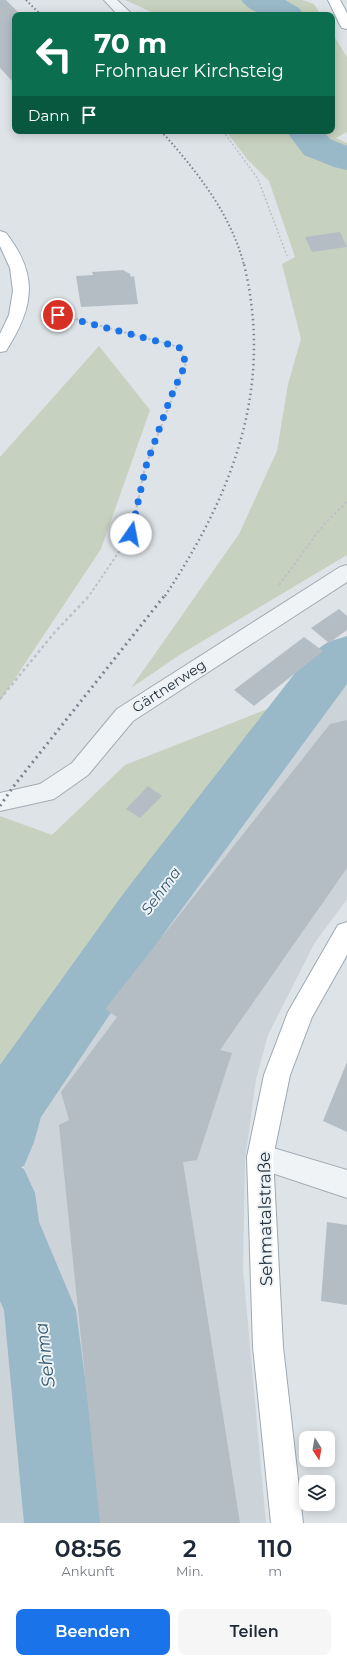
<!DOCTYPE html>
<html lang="de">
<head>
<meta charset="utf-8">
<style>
  :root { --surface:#fff; --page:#f6f6f7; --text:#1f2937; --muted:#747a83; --accent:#1a73e8 }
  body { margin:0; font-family:Montserrat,sans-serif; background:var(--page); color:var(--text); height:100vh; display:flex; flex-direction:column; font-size:15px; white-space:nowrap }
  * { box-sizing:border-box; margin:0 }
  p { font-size:13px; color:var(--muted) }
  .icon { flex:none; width:22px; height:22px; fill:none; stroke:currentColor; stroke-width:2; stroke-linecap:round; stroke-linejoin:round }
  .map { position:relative; height:1523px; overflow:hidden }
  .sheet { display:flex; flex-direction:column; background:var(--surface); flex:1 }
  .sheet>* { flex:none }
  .top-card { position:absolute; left:12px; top:12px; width:323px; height:122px; border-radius:8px; box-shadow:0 2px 10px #0003; background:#0b6e4f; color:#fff; overflow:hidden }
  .needle { width:26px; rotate:169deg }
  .buttons { position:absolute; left:299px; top:1431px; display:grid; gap:8px }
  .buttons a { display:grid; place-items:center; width:36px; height:36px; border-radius:8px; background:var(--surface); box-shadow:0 2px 10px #0003; font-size:20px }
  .pin { position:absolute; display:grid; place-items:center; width:34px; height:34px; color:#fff; margin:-17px; border:2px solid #fff; border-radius:50%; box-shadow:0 1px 4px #0007 }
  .me { position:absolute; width:44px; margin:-22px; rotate:12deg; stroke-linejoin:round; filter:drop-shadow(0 0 3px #0008) }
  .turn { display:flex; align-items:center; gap:14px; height:84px; padding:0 16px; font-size:18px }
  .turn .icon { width:52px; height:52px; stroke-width:2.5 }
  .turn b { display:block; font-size:28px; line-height:34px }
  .then { display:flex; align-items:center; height:38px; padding:0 16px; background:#0003; gap:8px; font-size:15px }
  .eta { display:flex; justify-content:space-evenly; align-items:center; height:68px; text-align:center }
  .eta b { font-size:24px; font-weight:600; line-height:28px }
  .cta { display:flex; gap:8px; margin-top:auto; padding:8px 16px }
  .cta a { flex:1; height:46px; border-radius:8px; background:var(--accent); color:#fff; font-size:16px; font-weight:600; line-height:46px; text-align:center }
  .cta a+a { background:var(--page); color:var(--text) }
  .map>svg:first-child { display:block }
  .built { fill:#ccd3d9 }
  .green { fill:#c7d1bf }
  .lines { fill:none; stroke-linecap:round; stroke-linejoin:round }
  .river { fill:#99b8c8; fill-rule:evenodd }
  .building { fill:#b5bdc4 }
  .minor-casing { stroke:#a3abb1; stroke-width:2 }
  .major-casing { stroke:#9daab3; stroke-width:2 }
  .path-far2 { stroke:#bcc1c6; stroke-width:1.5; stroke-dasharray:2 2; stroke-linecap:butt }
  .path-far1 { stroke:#bcc1c6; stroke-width:2; stroke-dasharray:2.5 2.5; stroke-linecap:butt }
  .path { stroke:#bcc1c6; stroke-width:2.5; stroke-dasharray:3 3; stroke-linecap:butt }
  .minor { fill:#f0f3f6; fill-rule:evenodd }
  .major { fill:#fff; fill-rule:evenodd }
  .rail-far2 { stroke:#778591; stroke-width:2; stroke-dasharray:1.5 2.5; stroke-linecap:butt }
  .rail-far1 { stroke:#778591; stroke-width:2.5; stroke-dasharray:1.5 3.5; stroke-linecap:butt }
  .rail { stroke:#778591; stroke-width:3; stroke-dasharray:2 4; stroke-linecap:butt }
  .route { stroke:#1a73e8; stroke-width:7; stroke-dasharray:0 12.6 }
  .labels { text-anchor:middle; stroke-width:4; stroke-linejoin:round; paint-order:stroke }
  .street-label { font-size:14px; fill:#27333e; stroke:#edf2f5 }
  .water-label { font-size:15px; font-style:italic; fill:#325971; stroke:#edf2f5 }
  .near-street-label { font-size:17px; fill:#27333e; stroke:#edf2f5 }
  .near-water-label { font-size:18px; font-style:italic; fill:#325971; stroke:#edf2f5 }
</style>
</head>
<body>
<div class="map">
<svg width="347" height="1523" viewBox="0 0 347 1523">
  <rect width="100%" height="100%" fill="#dee3e7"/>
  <path class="built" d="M 347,681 L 347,899 L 314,944 L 268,1035 L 256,1079 L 245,1160 L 243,1269 L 266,1523 L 0,1523 L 0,1194 L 23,1175 L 27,1111 L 108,986 L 242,815 L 335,690 Z"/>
  <g class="green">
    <path d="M 125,0 L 302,0 L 314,4 L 321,15 L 158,15 Z"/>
    <path d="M 332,33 L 347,57 L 347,132 L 336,138 L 347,143 L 347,555 L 181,654 L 131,688 L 239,534 L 277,451 L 288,384 L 301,339 L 282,264 L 295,257 L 269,181 L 247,159 L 226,131 L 332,131 Z"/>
    <path d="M 99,346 L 150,410 L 101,549 L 0,701 L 0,457 Z"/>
    <path d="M 335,690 L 189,829 L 96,972 L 8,1071 L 0,1084 L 0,816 L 52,835 L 125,765 L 293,699 Z"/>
  </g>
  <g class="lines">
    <g class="river">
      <path d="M 241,0 L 285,0 L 299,8 L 304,15 C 283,15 254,19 241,0 Z"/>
      <path d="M 286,131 L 323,131 L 330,139 L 347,146 L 347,170 L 334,167 L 304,155 Z"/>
      <path d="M 347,636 L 347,684 L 165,932 L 41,1117 L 34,1142 L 24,1166 L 21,1167 L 24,1169 L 35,1193 L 39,1222 L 76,1310 L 104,1523 L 24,1523 L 4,1310 L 0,1301 L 0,1065 L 123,894 L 309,655 L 328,642 Z"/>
    </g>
  </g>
  <g class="building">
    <path d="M 0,0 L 6,0 L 21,15 L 15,15 L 15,81 L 13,82 L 0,68 Z"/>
    <path d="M 340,232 L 347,247 L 312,252 L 305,237 Z"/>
    <path d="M 123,270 L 130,274 L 131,277 L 134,276 L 138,304 L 81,307 L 76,276 L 93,275 L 92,272 Z"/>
    <path d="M 339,609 L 347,616 L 347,630 L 329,643 L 311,628 Z"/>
    <path d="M 304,637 L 323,651 L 254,706 L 234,690 Z"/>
    <path d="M 347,720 L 347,868 L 220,1050 L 232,1053 L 197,1160 L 183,1162 L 240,1523 L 100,1523 L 59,1125 L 69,1120 L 61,1092 L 117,1017 L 105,1009 L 330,724 Z"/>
    <path d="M 148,786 L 162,796 L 140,818 L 126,809 Z"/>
    <path d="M 347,1062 L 347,1132 L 323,1121 Z"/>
    <path d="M 327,1222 L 347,1225 L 347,1305 L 321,1301 Z"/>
  </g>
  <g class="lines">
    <g class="minor-casing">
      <g id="minor">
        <path d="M 104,0 L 117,0 L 133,15 L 118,15 Z"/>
        <path d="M 347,565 L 347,582 L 133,721 L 88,775 L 54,799 L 0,811 L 0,793 L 40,784 L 72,763 L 117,709 L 340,567 Z"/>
        <path d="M 260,1144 L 347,1170 L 347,1198 L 251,1166 L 247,1157 L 251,1148 Z"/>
      </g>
    </g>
    <g class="major-casing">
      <g id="major">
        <path d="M 328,0 L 340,0 L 347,13 L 347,29 L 342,28 L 340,25 Z"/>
        <path d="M 0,231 L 6,233 C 39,275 34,307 6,351 L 0,352 L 0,334 L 9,315 L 13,291 L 10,268 L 0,246 Z"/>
        <path d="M 347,922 L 347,955 L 312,1017 L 290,1075 L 273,1157 L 283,1347 L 303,1523 L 271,1523 L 253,1347 L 247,1157 L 264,1075 L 288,1012 L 338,925 Z"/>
      </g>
    </g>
    <path class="path-far2" d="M 223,131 L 258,179 L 287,256"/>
    <g class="path-far1">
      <path d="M 42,310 L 179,347 L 186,363 L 145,467 L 131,534 L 89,596"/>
      <path d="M 279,585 L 324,524 L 347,502"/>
    </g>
    <path class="path" d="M 0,699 L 55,632 L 90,595"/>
    <use href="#minor" class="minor"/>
    <use href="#major" class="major"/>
    <g class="rail-far2">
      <path d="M 26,0 L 41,15"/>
      <path d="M 161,131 C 196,170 231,214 244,265"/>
    </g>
    <path class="rail-far1" d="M 165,596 C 233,493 274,388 244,264"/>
    <path class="rail" d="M 0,806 L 13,787 L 165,595"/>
  </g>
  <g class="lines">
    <path class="route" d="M 58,315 L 179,347 L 186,363 L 170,399 L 146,466 L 131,534"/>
  </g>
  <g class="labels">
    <g class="street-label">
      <text transform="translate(169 686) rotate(-33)" y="5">Gärtnerweg</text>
    </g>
    <g class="water-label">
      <text transform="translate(161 891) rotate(-53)" y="5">Sehma</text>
    </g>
    <g class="near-street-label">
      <text transform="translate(265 1219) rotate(-91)" y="6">Sehmatalstraße</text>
    </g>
    <g class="near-water-label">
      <text transform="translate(45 1355) rotate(-97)" y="6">Sehma</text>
    </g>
  </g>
</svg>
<div class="buttons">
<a><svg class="needle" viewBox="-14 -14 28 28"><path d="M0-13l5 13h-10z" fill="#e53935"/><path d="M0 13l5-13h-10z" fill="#747a83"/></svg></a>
<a><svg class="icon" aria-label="layers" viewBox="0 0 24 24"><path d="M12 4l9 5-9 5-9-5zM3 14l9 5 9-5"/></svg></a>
</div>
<div class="pin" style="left:58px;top:315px;background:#d93025"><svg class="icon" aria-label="arrive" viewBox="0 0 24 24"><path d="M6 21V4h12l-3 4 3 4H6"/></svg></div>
<svg class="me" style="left:131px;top:534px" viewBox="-20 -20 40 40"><circle r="19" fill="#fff"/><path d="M0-13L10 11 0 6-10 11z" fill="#1a73e8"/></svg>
<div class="top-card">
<div class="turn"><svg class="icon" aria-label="left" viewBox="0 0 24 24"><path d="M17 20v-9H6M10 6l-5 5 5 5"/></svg><div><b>70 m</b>Frohnauer Kirchsteig</div></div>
<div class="then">Dann<svg class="icon" aria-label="arrive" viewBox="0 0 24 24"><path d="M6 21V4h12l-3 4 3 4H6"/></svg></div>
</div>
</div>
<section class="sheet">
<div class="eta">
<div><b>08:56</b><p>Ankunft</p></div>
<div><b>2</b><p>Min.</p></div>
<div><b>110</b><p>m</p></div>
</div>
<div class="cta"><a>Beenden</a><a>Teilen</a></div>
</section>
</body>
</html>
